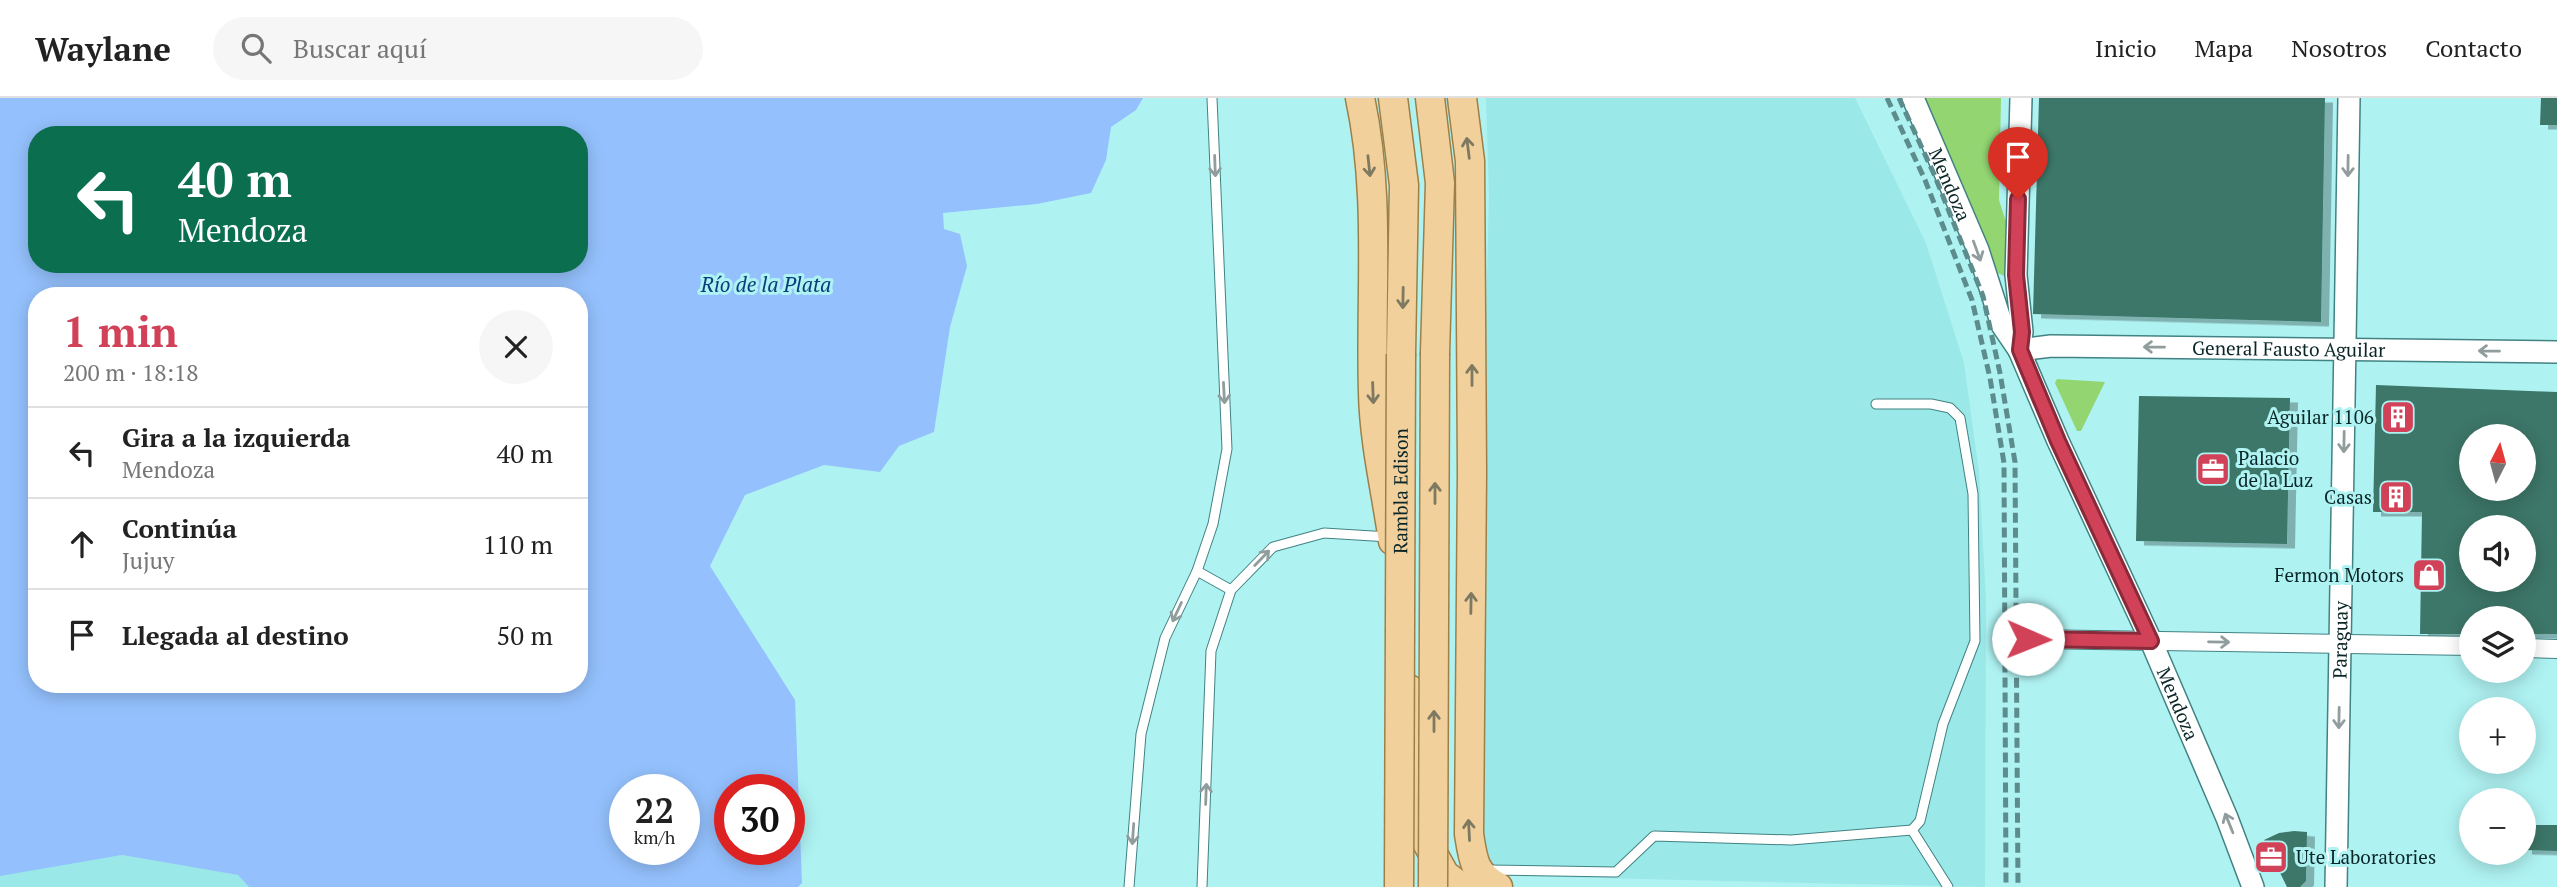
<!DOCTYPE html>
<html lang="es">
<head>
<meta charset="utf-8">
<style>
  :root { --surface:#fff; --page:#f6f6f6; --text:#222; --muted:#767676; --line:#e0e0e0; --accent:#d14157 }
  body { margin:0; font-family:"PT Serif",serif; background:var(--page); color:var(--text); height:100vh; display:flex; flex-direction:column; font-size:26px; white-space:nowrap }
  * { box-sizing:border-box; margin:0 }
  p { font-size:23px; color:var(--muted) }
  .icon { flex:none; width:38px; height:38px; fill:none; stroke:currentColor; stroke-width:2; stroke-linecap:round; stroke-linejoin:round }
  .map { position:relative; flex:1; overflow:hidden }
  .drawer { position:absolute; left:28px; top:189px; width:560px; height:406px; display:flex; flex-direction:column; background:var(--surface); border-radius:28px; box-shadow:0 4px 18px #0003 }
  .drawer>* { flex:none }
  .banner { position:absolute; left:28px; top:28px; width:560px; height:147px; border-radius:28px; box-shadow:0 4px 18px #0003; background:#0b6e4f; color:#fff; overflow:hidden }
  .needle { width:46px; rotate:6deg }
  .tools { position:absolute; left:2459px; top:326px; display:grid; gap:14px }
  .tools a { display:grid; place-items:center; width:77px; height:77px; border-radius:50%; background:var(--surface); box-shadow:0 4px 18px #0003; font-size:35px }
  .speed { position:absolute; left:609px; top:676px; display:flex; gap:14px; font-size:35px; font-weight:700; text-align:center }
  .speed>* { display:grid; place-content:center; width:91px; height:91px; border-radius:50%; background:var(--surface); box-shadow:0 4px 18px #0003; line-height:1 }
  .speed small { font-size:18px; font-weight:400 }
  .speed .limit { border:10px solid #d22; background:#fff; color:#111 }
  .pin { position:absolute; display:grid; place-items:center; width:60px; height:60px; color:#fff; margin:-72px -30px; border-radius:50% 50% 50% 0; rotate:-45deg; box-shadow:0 0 7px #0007 }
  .pin .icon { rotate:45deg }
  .me { position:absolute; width:77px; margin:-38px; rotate:91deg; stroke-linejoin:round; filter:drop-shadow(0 0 5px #0008) }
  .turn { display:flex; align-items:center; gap:24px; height:147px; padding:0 35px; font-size:32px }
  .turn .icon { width:91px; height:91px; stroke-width:2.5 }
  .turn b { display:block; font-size:49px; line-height:60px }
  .round { display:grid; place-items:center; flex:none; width:74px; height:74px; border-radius:37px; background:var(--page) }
  .headline { display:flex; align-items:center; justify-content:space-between; height:119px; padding:0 35px }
  h1 { font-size:42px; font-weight:700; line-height:52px; color:var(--accent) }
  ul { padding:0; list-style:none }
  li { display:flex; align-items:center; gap:21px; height:91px; padding:0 35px; border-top:2px solid var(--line) }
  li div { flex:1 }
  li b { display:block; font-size:26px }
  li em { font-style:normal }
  header { display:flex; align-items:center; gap:42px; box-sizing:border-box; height:98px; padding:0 35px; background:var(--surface); border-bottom:2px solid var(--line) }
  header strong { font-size:33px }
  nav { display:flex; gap:38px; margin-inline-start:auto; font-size:24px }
  .search { width:490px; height:63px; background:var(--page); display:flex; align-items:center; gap:18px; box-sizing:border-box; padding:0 24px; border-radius:38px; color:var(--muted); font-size:26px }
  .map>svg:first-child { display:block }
  .built { fill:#9ae8e8 }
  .green { fill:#92d571 }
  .water { fill:#94c1fd; fill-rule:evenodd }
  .building { fill:#3c7769; fill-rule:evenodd; filter:url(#shadow) }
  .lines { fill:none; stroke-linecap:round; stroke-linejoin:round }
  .service-casing { stroke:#428283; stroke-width:11 }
  .minor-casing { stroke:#428283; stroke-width:20 }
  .tertiary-casing { stroke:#428283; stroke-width:24 }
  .primary-casing { stroke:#9c8048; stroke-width:31 }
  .service { stroke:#fff; stroke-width:9 }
  .minor { stroke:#fff; stroke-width:18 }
  .tertiary { stroke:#fff; stroke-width:21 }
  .primary { stroke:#f2d09c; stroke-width:28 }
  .rail { stroke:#5d8c8c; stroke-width:5; stroke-dasharray:10 5; stroke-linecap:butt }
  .primary-bridge-casing { stroke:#9c8048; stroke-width:31; stroke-linecap:butt }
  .primary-bridge { stroke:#f2d09c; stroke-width:28 }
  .oneway { stroke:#7e7a61 }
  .oneway2 { stroke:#919d9d }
  .route-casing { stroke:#882a39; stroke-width:18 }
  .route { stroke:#d14157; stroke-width:12 }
  .labels { text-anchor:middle; stroke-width:6; stroke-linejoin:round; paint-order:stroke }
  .street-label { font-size:19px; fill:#0a2526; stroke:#aff2f2 }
  .poi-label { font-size:19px; fill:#0a2526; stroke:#aff2f2; text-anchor:end }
  .water-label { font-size:21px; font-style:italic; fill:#093d7b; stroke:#aff2f2 }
</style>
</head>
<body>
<header>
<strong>Waylane</strong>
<div class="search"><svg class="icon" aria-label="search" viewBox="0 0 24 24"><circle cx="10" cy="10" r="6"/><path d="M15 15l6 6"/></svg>Buscar aquí</div>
<nav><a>Inicio</a><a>Mapa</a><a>Nosotros</a><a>Contacto</a></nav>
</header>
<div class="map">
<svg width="2557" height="789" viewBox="0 0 2557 789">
  <defs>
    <filter id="shadow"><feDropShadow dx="8" dy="4.5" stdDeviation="0" flood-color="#0004"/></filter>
  </defs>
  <rect width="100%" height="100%" fill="#aff2f2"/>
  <g class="built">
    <path d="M 1486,0 L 1855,0 L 1926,145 L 1964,265 L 1979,374 L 1986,501 L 1985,789 L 1473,777 L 1489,98 Z"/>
    <path d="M 122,757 L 239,777 L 249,789 L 0,789 L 0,778 L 14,774 Z"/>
  </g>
  <g class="green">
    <path d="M 1920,0 L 2001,0 L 1999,102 L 2006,124 L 2006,179 L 1998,175 L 1979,125 Z"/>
    <path d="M 2057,281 L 2105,284 L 2081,333 L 2077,333 L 2055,285 Z"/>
  </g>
  <path class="water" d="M 0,0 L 1143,0 L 1136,12 L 1111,29 L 1106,62 L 1091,95 L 1037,106 L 943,115 L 944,131 L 960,136 L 967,168 L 950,229 L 934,334 L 899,348 L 880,374 L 824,367 L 745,397 L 710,468 L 795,602 L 802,785 L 798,789 L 249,789 L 238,777 L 122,757 L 0,778 ZM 37,37 L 579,37 L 579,166 L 37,166 ZM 37,198 L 579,198 L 579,586 L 37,586 ZM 625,691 L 684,691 L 684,751 L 625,751 ZM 730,691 L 789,691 L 789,751 L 730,751 Z"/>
  <g class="building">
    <path d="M 2039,0 L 2325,0 L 2321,224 L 2033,216 Z"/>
    <path d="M 2541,0 L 2557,0 L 2557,27 L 2540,27 Z"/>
    <path d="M 2376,287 L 2557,294 L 2557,536 L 2524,536 L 2524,520 L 2471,520 L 2471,536 L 2420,536 L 2422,414 L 2373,414 ZM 2471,338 L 2524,338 L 2524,390 L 2471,390 ZM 2471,429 L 2524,429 L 2524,481 L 2471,481 Z"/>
    <path d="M 2139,298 L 2290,300 L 2287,446 L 2136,443 Z"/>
    <path d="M 2524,727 L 2557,727 L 2557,753 L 2524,752 Z"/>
    <path d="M 2294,733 L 2307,734 L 2306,783 L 2300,789 L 2287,789 L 2264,742 L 2279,735 Z"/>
  </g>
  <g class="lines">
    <g class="service-casing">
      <g id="service">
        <path d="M 1197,473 L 1231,492"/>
        <path d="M 1912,732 L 1948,789"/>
        <path d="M 1487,772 L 1616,774 L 1654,738 L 1791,742 L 1912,732 L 1920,723 L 1943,626 L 1975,543 L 1973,396 L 1960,320 L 1950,310 L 1931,306 L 1876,306"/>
        <path d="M 1129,789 L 1141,636 L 1165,540 L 1197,473 L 1213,426 L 1227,351 L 1212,0"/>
        <path d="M 1202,789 L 1211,553 L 1231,492 L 1273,449 L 1324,435 L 1389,439"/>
      </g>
    </g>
    <g class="minor-casing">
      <g id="minor">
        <path d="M 2028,541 L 2471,548"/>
        <path d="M 2524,550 L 2557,551"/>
      </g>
    </g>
    <g class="tertiary-casing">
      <g id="tertiary">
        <path id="s1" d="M 1913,0 L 1978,152 L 2002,227 L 2019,252 L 2058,343 L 2151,543 L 2227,720 L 2253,789"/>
        <path id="s2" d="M 2019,252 L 2051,248 L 2557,254"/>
        <path d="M 2019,252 L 2022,234 L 2016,177 L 2021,0"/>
        <path id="s3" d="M 2336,789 L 2349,0"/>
      </g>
    </g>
    <g class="primary-casing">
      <g id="primary">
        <path d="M 1360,0 C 1381,97 1370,196 1373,294 C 1374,345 1386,393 1393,443"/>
        <path d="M 1393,0 L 1404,87 L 1401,256"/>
        <path d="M 1430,0 L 1440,85 L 1435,255"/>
        <path d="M 1462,0 L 1470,63 L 1472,374 L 1469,736 C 1473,762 1474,776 1498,789"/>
        <path d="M 1409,591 L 1427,745 L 1445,777 L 1461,789"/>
      </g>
    </g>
    <use href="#service" class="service"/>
    <use href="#minor" class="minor"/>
    <use href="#tertiary" class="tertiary"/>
    <use href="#primary" class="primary"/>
    <g class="rail">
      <path d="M 1887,0 L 1925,82 L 1972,202 L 1990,280 L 2004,365 L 2006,789"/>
      <path d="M 1899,0 L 1934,76 L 1983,198 L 2000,275 L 2015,364 L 2018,789"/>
    </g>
    <g class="primary-bridge-casing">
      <g id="primary-bridge">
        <path id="s4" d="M 1399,789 L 1401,256"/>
        <path d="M 1433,789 L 1435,255"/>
      </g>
    </g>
    <use href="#primary-bridge" class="primary-bridge"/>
  </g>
  <defs><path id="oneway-shaft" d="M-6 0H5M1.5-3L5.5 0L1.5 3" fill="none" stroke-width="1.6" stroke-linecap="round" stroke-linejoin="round" transform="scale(1.75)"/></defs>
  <g class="oneway">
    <use href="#oneway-shaft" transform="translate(1468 50) rotate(-97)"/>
    <use href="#oneway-shaft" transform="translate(1369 68) rotate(84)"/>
    <use href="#oneway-shaft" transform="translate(1403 200) rotate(91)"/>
    <use href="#oneway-shaft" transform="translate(1472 277) rotate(-90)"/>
    <use href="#oneway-shaft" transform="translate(1373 295) rotate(88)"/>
    <use href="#oneway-shaft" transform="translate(1435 395) rotate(-90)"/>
    <use href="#oneway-shaft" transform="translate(1471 505) rotate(-89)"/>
    <use href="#oneway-shaft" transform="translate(1434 623) rotate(-90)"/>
    <use href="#oneway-shaft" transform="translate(1469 732) rotate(-93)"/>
  </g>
  <g class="oneway2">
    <use href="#oneway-shaft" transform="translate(1215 68) rotate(88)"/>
    <use href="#oneway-shaft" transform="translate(2348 68) rotate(91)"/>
    <use href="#oneway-shaft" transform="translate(1977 153) rotate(70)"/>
    <use href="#oneway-shaft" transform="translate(2154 249) rotate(-179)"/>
    <use href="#oneway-shaft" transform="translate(2489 253) rotate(-179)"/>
    <use href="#oneway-shaft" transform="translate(1224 295) rotate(87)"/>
    <use href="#oneway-shaft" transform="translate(2344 344) rotate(91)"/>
    <use href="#oneway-shaft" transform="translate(1262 460) rotate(-46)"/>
    <use href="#oneway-shaft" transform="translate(1177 514) rotate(115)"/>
    <use href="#oneway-shaft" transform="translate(2219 544) rotate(1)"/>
    <use href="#oneway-shaft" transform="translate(2339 620) rotate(91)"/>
    <use href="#oneway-shaft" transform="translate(1206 696) rotate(-88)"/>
    <use href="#oneway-shaft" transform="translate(2229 725) rotate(-112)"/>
    <use href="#oneway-shaft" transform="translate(1133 736) rotate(94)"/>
  </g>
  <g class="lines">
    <g class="route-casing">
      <path id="route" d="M 2018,101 L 2016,177 L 2022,234 L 2020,252 L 2058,343 L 2151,543 L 2028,541"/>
    </g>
    <use href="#route" class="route"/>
  </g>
  <defs>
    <g id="building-square" transform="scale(1.75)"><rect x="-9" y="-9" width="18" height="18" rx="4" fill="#d14157" stroke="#aff2f2"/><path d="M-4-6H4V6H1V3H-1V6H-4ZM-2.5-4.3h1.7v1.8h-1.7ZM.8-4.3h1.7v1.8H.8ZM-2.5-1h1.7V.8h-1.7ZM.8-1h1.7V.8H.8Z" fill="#fff"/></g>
    <g id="office-square" transform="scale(1.75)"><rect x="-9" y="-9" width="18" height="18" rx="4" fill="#d14157" stroke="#aff2f2"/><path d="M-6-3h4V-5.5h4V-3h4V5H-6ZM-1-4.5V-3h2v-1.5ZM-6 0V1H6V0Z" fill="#fff"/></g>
    <g id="shop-square" transform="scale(1.75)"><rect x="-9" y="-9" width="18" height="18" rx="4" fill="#d14157" stroke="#aff2f2"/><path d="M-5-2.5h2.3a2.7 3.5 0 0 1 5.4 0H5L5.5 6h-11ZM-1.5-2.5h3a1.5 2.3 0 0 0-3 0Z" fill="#fff"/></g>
  </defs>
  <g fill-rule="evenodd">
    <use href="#building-square" x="2398" y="319"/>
    <use href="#office-square" x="2213" y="371"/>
    <use href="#building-square" x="2396" y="399"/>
    <use href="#shop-square" x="2429" y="477"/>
    <use href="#office-square" x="2271" y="759"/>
  </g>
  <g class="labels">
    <g class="street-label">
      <text dy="7" stroke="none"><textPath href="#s1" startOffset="94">Mendoza</textPath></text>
      <text dy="7" stroke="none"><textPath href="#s2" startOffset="270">General Fausto Aguilar</textPath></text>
      <text dy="7" stroke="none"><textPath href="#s4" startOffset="396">Rambla Edison</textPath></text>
      <text dy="7" stroke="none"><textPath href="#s3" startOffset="247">Paraguay</textPath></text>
      <text dy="7" stroke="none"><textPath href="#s1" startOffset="662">Mendoza</textPath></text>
    </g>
    <g class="poi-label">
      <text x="2374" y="326">Aguilar 1106</text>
      <text x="2238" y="367" text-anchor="start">Palacio<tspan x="2238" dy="22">de la Luz</tspan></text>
      <text x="2372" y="406">Casas</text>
      <text x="2404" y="484">Fermon Motors</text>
      <text x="2296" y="766" text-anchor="start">Ute Laboratories</text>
    </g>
    <g class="water-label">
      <text x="766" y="194">Río de la Plata</text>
    </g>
  </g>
</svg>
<div class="tools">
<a><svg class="needle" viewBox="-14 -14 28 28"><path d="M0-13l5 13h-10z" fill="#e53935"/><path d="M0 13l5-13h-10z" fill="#767676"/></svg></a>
<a><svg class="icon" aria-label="sound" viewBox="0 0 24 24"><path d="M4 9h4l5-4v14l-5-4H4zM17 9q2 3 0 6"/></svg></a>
<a><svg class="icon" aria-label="layers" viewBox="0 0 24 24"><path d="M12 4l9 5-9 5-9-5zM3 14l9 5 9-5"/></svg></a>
<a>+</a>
<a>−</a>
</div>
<div class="speed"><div>22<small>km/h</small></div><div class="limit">30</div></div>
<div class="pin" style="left:2018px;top:101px;background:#d93025"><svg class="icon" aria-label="arrive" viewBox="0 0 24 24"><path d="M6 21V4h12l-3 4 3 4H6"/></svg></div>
<svg class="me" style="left:2028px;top:541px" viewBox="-20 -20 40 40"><circle r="19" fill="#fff"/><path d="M0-13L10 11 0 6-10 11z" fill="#d14157"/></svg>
<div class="banner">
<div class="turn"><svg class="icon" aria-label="left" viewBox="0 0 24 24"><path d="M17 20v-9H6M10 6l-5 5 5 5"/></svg><div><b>40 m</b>Mendoza</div></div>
</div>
<section class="drawer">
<div class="headline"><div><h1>1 min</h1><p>200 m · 18:18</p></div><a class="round"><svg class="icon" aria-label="close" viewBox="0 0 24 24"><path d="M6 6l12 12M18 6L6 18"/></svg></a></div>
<ul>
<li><svg class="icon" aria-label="left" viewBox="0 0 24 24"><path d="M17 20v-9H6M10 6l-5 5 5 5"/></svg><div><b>Gira a la izquierda</b><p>Mendoza</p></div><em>40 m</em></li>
<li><svg class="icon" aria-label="ahead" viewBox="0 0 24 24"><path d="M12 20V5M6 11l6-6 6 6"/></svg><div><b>Continúa</b><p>Jujuy</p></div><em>110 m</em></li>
<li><svg class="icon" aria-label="arrive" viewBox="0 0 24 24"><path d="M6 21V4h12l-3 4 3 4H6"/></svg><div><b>Llegada al destino</b></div><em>50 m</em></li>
</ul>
</section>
</div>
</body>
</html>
